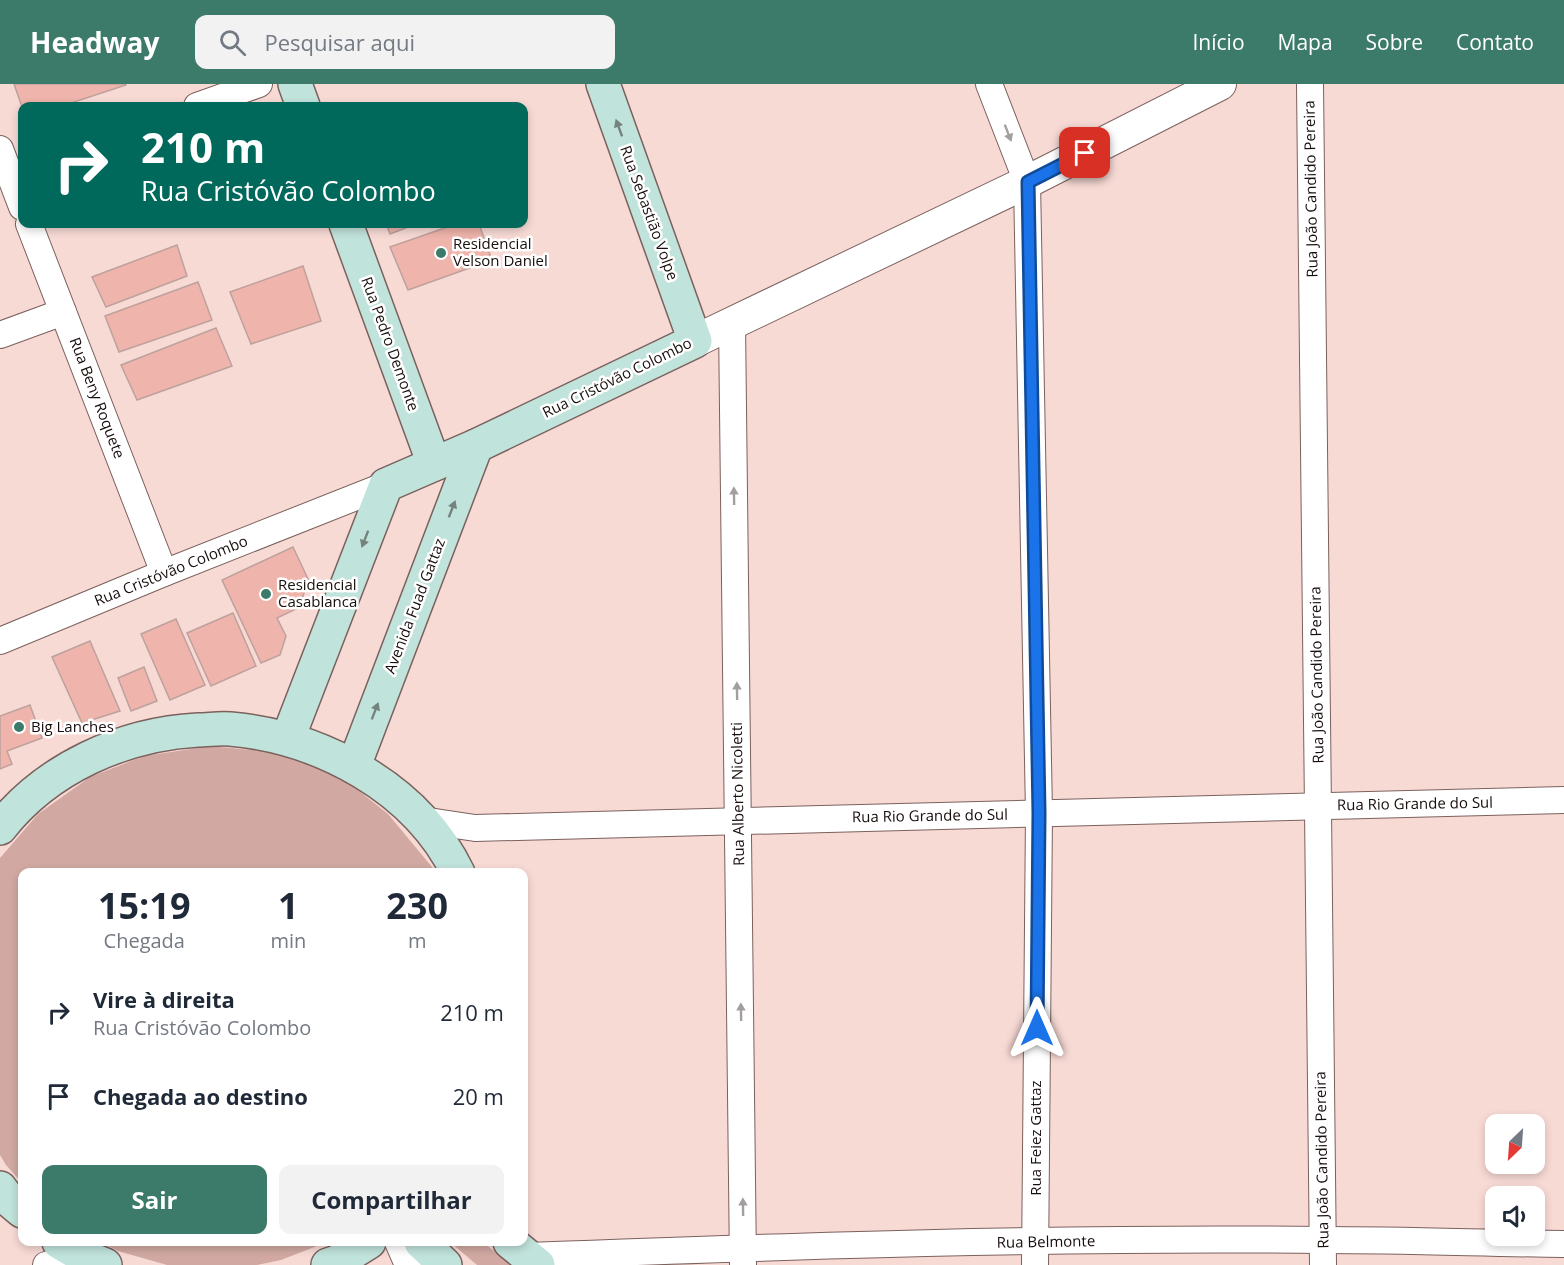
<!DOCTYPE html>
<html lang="pt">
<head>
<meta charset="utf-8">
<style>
  :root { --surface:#fff; --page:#f2f2f3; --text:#1f2937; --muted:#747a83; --accent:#3c7b69 }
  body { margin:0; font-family:"Open Sans",sans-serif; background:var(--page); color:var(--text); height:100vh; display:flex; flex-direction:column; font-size:22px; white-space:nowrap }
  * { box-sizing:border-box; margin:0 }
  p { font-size:20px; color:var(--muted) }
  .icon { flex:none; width:33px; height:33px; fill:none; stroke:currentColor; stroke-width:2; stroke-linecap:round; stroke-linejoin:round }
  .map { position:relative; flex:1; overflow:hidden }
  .sheet { position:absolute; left:18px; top:784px; width:510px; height:378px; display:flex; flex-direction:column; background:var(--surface); border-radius:12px; box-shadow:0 3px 9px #0003 }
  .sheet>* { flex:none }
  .banner { position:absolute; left:18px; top:18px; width:510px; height:126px; border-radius:12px; box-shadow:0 3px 9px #0003; background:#00695c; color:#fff; overflow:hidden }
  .needle { width:39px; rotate:205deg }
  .controls { position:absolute; left:1485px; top:1030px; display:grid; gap:12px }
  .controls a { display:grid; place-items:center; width:60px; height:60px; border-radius:12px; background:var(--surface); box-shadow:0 3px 9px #0003; font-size:30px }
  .pin { position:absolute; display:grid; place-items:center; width:51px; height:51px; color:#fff; margin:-26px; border-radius:12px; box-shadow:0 3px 9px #0006 }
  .me { position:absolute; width:66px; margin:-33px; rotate:0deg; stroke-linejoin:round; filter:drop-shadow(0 0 4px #0008) }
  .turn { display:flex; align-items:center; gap:21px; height:126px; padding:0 24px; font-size:27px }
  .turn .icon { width:78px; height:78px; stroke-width:2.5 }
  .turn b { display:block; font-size:42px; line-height:51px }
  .eta { display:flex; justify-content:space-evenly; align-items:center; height:102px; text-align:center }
  .eta b { font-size:36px; font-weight:700; line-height:42px }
  .primary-button { display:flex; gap:12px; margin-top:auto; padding:12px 24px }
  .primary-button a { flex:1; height:69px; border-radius:12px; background:var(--accent); color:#fff; font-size:24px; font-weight:700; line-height:69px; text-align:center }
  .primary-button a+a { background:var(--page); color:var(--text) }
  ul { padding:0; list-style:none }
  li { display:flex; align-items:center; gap:18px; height:84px; padding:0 24px }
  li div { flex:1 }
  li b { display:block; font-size:22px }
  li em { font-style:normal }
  header { display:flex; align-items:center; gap:36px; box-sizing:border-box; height:84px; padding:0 30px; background:var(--accent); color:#fff }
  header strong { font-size:28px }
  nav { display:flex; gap:33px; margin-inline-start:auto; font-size:21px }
  .search { width:420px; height:54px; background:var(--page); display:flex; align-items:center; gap:15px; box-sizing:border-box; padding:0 21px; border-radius:12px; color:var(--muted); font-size:22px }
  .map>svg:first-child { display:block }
  .green { fill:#d1a9a2 }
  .building { fill:#efb4ab; stroke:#bea19d; stroke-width:1.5 }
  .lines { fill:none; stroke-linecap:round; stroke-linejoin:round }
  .minor-casing { stroke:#7b615d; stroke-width:28 }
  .tertiary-casing { stroke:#7b615d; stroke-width:34 }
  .secondary-casing { stroke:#7b615d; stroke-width:36 }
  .minor { stroke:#fff; stroke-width:26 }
  .tertiary { stroke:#fff; stroke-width:32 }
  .secondary { stroke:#c0e3db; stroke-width:33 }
  .oneway { fill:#74837e }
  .oneway2 { fill:#a39f9e }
  .route-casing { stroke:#114b97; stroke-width:15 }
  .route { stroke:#1a73e8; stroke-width:10 }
  .poi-dot { fill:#3c7b69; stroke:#fff; stroke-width:2 }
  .labels { text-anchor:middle; stroke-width:5; stroke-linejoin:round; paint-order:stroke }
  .street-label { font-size:15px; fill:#180e0d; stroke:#fff }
  .poi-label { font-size:15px; fill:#180e0d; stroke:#fff; text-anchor:start }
</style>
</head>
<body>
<header>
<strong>Headway</strong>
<div class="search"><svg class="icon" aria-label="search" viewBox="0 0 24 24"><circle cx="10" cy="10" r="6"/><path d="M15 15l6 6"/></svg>Pesquisar aqui</div>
<nav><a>Início</a><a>Mapa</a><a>Sobre</a><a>Contato</a></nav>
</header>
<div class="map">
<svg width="1564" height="1181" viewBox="0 0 1564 1181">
  <rect width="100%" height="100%" fill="#f8dad5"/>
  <g class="green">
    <path d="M 211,662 L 281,669 L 339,691 L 388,730 L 437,789 L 22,789 L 22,1099 L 6,1081 L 0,1071 L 0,774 L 38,730 L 90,693 L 144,672 Z"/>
    <path d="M 101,1158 L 327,1158 L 281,1176 L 257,1181 L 167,1181 L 118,1167 Z"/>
    <path d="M 450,1158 L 483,1158 L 511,1181 L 477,1181 Z"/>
  </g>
  <g class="building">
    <path d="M 14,0 L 126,0 L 126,1 L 62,22 L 22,23 Z"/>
    <path d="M 386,140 L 416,140 L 390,150 Z"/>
    <path d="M 456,140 L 479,140 L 492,176 L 408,206 L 390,163 Z"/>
    <path d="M 177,161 L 187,192 L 106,223 L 92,193 Z"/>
    <path d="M 303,182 L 321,237 L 251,260 L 230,208 Z"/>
    <path d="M 198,198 L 212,236 L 119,268 L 105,232 Z"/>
    <path d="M 216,244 L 232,282 L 137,316 L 121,281 Z"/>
    <path d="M 293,463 L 309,497 L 298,524 L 277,534 L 286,552 L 280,571 L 261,579 L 222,496 Z"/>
    <path d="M 233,529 L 256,582 L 211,602 L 187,549 Z"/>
    <path d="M 176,535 L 205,601 L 170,616 L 141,550 Z"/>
    <path d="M 90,557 L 120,627 L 82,639 L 52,573 Z"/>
    <path d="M 144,583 L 157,617 L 131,627 L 118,594 Z"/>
    <path d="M 30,621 L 42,654 L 7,667 L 12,680 L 0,685 L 0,632 Z"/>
  </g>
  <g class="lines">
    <g class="minor-casing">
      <g id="minor">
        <path d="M 989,0 L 1027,98 L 1039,729 L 1035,1181"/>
        <path d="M 1310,0 L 1323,1181"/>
        <path d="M 197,22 L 259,0"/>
        <path d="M 0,65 L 22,123"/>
        <path d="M 29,140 L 164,489"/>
        <path d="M 732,239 L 743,1181"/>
        <path d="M 0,251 L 63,228"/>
        <path d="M 0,557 L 164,489 L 386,401"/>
        <path d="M 422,736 L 475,744 L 1564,716"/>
        <path d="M 398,1158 L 408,1181"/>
        <path d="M 528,1172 C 793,1162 1059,1153 1324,1156 C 1404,1156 1484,1159 1564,1160"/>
        <path d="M 46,1181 L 83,1172"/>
      </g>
    </g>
    <g class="tertiary-casing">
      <path id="tertiary" d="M 695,257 L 1027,98 L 1220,0"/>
    </g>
    <g class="secondary-casing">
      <g id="secondary">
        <path d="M 295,0 L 303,22"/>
        <path d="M 346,140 L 434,380"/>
        <path d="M 288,654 L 386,401 L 476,362 L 695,257 L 603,0"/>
        <path d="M 354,682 L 476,362"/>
        <path d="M 0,744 C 47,684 123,650 198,646 C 208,646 219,644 230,645 C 321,653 417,704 458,789"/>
        <path d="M 0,1104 L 9,1116 L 22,1127"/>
        <path d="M 59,1158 L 83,1172 L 105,1181"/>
        <path d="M 421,1158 L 445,1181"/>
        <path d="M 510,1158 L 538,1181"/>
        <path d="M 328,1181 L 337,1178 L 369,1158"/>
      </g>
    </g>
    <use href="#minor" class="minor"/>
    <use href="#tertiary" class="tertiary"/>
    <use href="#secondary" class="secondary"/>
  </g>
  <defs><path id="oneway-solid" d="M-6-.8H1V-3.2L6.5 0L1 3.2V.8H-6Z" transform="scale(1.5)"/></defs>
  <g class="oneway">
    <use href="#oneway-solid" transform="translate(619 44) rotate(-110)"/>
    <use href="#oneway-solid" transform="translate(452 425) rotate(-69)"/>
    <use href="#oneway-solid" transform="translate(365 455) rotate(111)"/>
    <use href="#oneway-solid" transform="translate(375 627) rotate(-69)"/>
  </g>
  <g class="oneway2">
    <use href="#oneway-solid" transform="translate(1008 49) rotate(69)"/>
    <use href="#oneway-solid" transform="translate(734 412) rotate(-91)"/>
    <use href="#oneway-solid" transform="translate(737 607) rotate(-91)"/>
    <use href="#oneway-solid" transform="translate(741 928) rotate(-91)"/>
    <use href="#oneway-solid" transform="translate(743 1123) rotate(-91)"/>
  </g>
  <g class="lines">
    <g class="route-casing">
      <path id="route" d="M 1037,944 L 1039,729 L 1028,98 L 1085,69"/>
    </g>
    <use href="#route" class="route"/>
  </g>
  <g class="poi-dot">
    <circle cx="441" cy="169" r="6"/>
    <circle cx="266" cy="510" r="6"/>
    <circle cx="19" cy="643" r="6"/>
  </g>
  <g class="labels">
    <g class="street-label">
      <text transform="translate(1311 105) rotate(-91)" y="5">Rua João Candido Pereira</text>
      <text transform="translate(649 129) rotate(70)" y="5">Rua Sebastião Volpe</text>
      <text transform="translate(390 260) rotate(70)" y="5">Rua Pedro Demonte</text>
      <text transform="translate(617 294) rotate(-26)" y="5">Rua Cristóvão Colombo</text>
      <text transform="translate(97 314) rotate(69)" y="5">Rua Beny Roquete</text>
      <text transform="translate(171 487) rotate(-22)" y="5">Rua Cristóvão Colombo</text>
      <text transform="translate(415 522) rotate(-69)" y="5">Avenida Fuad Gattaz</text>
      <text transform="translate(1317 591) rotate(-91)" y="5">Rua João Candido Pereira</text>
      <text transform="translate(738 710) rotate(-91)" y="5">Rua Alberto Nicoletti</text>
      <text transform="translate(1415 720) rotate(-1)" y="5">Rua Rio Grande do Sul</text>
      <text transform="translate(930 732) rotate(-1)" y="5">Rua Rio Grande do Sul</text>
      <text transform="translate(1036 1054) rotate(-90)" y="5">Rua Feiez Gattaz</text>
      <text transform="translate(1322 1076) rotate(-91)" y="5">Rua João Candido Pereira</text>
      <text transform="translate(1046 1158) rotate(-1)" y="5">Rua Belmonte</text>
    </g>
    <g class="poi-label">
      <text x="453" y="165">Residencial<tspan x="453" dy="17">Velson Daniel</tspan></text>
      <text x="278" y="506">Residencial<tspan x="278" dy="17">Casablanca</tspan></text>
      <text x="31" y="648">Big Lanches</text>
    </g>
  </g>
</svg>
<div class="controls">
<a><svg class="needle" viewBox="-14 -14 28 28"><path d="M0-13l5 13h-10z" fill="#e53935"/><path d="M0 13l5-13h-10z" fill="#747a83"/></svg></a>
<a><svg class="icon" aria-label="sound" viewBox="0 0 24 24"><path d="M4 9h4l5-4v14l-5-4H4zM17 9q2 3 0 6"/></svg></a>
</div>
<div class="pin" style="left:1085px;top:69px;background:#d93025"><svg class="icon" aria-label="arrive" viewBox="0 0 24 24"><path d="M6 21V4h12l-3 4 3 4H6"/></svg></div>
<svg class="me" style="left:1037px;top:944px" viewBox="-20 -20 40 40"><path d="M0-17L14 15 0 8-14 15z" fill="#1a73e8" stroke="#fff" stroke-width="4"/></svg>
<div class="banner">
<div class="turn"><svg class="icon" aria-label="right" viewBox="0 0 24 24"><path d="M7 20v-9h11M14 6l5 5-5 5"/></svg><div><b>210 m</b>Rua Cristóvão Colombo</div></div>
</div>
<section class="sheet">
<div class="eta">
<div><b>15:19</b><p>Chegada</p></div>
<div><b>1</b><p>min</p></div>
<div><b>230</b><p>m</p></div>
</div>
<ul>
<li><svg class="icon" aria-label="right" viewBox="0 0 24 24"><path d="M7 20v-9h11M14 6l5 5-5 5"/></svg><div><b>Vire à direita</b><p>Rua Cristóvão Colombo</p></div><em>210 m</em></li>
<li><svg class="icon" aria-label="arrive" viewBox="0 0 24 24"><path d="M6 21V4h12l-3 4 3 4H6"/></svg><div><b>Chegada ao destino</b></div><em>20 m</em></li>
</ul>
<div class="primary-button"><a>Sair</a><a>Compartilhar</a></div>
</section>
</div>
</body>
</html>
